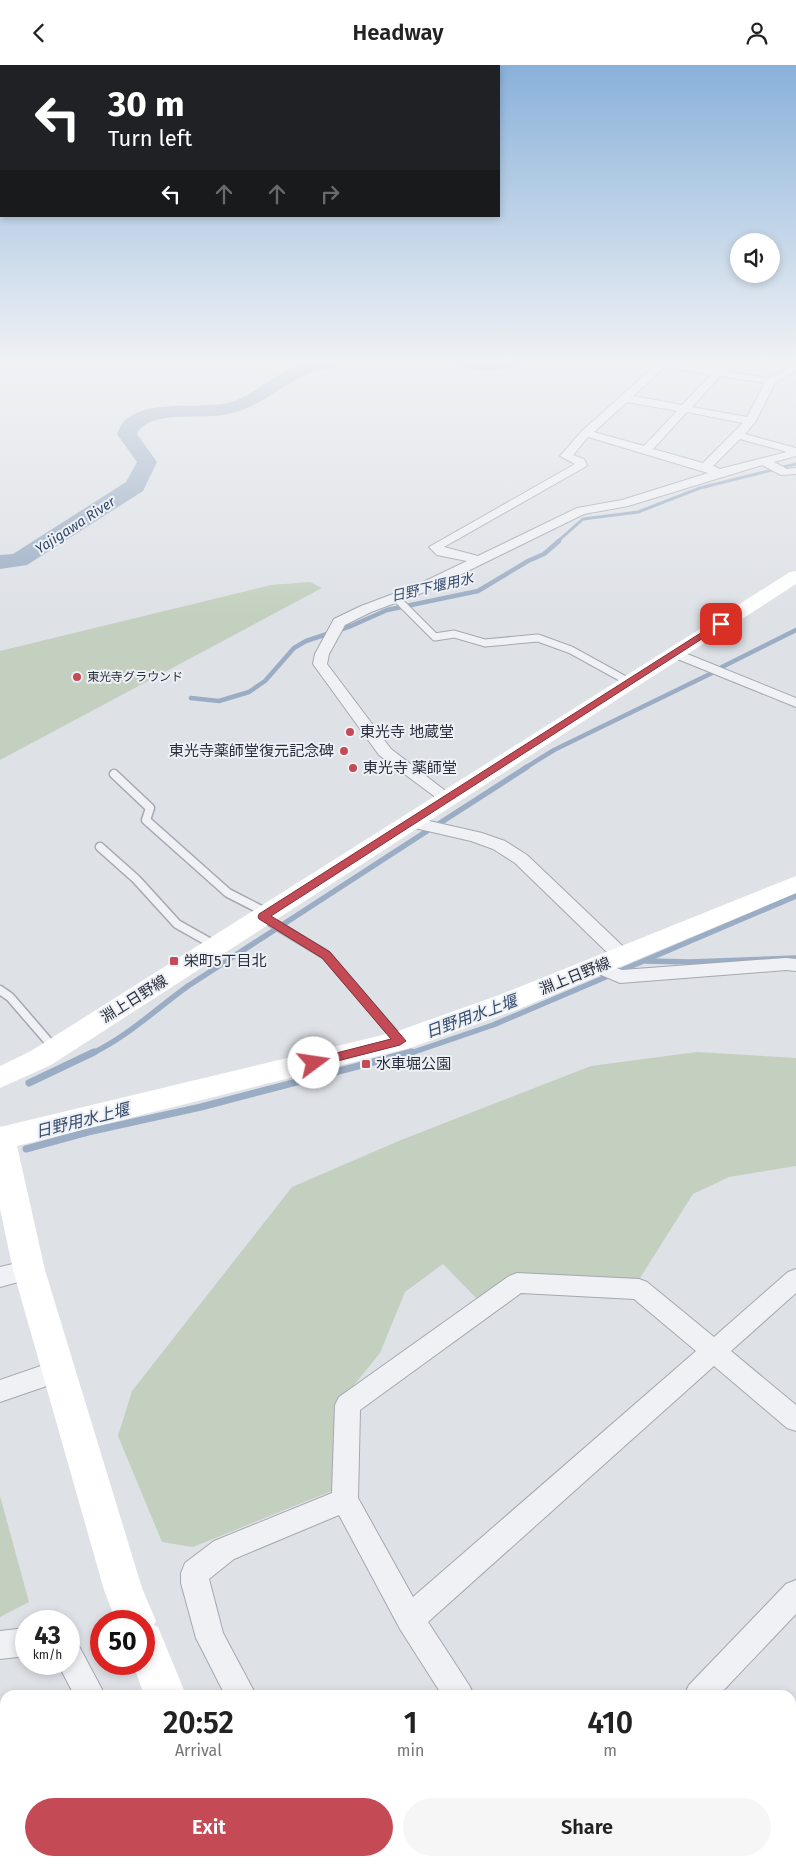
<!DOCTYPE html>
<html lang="en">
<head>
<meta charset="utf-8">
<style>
  :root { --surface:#fff; --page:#f6f6f6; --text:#222; --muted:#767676; --accent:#c44a55 }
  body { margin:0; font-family:"Fira Sans","Noto Sans JP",sans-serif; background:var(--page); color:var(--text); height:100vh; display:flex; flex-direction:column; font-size:19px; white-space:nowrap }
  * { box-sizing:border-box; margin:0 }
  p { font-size:16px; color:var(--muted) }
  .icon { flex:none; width:28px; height:28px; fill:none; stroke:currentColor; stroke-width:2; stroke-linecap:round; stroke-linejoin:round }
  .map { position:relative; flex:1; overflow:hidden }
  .panel { position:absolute; left:0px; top:1625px; width:796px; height:176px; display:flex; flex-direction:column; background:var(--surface); border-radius:15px 15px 0 0; box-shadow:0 2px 8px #0003 }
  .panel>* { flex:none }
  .hud { position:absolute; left:0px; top:0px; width:500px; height:152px; box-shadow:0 2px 8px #0003; background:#202124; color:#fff; overflow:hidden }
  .buttons { position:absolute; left:730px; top:168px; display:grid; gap:10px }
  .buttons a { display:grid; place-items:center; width:50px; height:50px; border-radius:50%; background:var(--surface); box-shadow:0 2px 8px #0003; font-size:25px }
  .speed { position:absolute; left:15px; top:1545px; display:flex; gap:10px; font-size:25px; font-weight:700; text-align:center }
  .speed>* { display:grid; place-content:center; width:65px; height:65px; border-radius:50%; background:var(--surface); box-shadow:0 2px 8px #0003; line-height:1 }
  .speed small { font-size:12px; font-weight:400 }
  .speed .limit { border:8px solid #d22; background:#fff; color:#111 }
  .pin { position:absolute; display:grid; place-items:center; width:42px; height:42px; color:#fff; margin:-21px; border-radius:10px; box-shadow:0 2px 8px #0006 }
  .me { position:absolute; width:55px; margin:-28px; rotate:76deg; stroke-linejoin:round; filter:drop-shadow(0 0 4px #0008) }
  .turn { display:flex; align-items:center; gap:18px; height:105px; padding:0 25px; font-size:22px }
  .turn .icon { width:65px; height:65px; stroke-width:2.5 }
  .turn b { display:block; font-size:35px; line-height:42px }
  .lanes { display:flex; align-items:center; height:48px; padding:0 25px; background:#0003; justify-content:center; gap:25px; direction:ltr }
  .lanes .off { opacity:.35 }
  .eta { display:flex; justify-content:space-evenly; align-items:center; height:85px; text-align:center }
  .eta b { font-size:30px; font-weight:600; line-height:35px }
  .button { display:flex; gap:10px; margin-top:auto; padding:10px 25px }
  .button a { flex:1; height:58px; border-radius:30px; background:var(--accent); color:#fff; font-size:20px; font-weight:600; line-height:58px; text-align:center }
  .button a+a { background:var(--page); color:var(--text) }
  header { display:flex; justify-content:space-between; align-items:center; height:65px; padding:0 25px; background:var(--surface); font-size:22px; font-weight:600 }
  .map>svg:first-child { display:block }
  .green { fill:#c3d0bf }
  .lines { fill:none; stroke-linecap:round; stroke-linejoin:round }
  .stream-far3 { stroke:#9badc4; stroke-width:3 }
  .stream-far2 { stroke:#9badc4; stroke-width:4.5 }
  .stream-far1 { stroke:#9badc4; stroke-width:5.5 }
  .stream { stroke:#9badc4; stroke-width:7 }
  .river { fill:#9badc4; fill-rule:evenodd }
  .lane-far1-casing { stroke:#a4a8b0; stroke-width:9 }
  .lane-casing { stroke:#a4a8b0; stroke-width:11 }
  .street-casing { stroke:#a4a8b0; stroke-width:2 }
  .lane-far1 { stroke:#f0f1f5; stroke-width:7 }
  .lane { stroke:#f0f1f5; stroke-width:8 }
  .street { fill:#f0f1f5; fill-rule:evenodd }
  .secondary { fill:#fff; fill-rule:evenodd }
  .route { fill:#c44a55; stroke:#7f3037 }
  .poi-dot { fill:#c44a55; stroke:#edf0f4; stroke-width:2 }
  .labels { text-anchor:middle; stroke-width:4; stroke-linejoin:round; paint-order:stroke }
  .far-poi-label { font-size:12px; fill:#282e3c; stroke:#edf0f4; text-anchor:start }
  .far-water-label { font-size:14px; font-style:italic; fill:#354b6d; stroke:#edf0f4 }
  .poi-label { font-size:15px; fill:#282e3c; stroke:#edf0f4; text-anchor:start }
  .street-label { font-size:15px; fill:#282e3c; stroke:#edf0f4 }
  .water-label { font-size:16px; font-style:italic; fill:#354b6d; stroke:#edf0f4 }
</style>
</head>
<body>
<header><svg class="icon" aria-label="back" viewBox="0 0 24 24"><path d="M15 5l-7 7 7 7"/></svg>Headway<svg class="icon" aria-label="person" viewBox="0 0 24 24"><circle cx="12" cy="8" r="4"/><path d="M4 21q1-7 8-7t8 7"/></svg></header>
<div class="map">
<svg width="796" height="1801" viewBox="0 0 796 1801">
  <rect width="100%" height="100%" fill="#dee1e6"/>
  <g class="green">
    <path d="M 310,517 L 322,523 L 0,695 L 0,586 L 271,520 Z"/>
    <path d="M 697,987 L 796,993 L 796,1101 L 729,1112 L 693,1129 L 640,1213 L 514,1214 L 481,1238 L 443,1199 L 405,1227 L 380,1288 L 342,1335 L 339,1423 L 193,1482 L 162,1477 L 118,1371 L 132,1326 L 292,1122 L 401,1075 L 591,1001 Z"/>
    <path d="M 0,1431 L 29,1537 L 0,1552 Z"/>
  </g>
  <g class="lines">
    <path class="stream-far3" d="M 557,477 L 583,454 L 638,447 L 700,423 L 796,399"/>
    <g class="stream-far2">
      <path d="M 720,603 L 796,565"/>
      <path d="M 191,633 L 219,636 L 249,627 L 265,616 L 294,583 L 306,576 L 351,561 L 387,545 L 478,526 L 528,496 L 544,489 L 559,476"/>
      <path d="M 525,703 L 554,685 L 712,608"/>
    </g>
    <g class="stream-far1">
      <path d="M 440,758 L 527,702"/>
      <path d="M 646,896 L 691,897 L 796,893"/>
      <path d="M 91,989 C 127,972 156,944 188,921 L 427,766"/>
      <path d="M 408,989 L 493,960 L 796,831"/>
    </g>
    <g class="stream">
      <path d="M 29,1018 L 94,987"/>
      <path d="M 26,1084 L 88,1067 L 201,1042 L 412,987"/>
    </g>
    <g class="river">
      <path d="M 308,297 L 339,297 L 336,301 C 325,304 313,306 303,311 C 273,326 259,343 224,350 C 202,354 147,345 137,369 L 157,397 L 143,426 L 27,500 L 0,504 L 0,490 L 13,489 L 126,417 L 137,397 L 117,369 C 119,365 121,359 124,356 C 146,335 194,343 222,339 C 254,334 276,305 308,297 Z"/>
      <path d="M 453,297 L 522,297 L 519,301 L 487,306 L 456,301 Z"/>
    </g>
    <g class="lane-far1-casing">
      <path id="lane-far1" d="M 396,533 L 435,572 L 454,569 L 485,578 L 538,573 L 571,585 L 629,617"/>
    </g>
    <g class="lane-casing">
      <g id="lane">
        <path d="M 114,709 L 150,743 L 146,755 L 228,828 L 267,848"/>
        <path d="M 100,782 L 136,814 L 177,859 L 216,881"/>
        <path d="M 263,852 L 326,890 L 400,976"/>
        <path d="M 0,925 L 10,932 L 54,983"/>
      </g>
    </g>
    <g class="street-casing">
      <g id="street">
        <path d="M 659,297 L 716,304 L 722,297 L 733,297 L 725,306 L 769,313 L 796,299 L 796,306 L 775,318 L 756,356 L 745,369 L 796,383 L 796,391 L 774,397 L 787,404 L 796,403 L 796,409 L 781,410 L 762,400 L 628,441 L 584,449 L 427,526 L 371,547 L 345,560 L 329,589 L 327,599 L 391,684 L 456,734 L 454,737 L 442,737 L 379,690 L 313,599 L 315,589 L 334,554 L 361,541 L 417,520 L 467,496 L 437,490 L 429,482 L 575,399 L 560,391 L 582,366 ZM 665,302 L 711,310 L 682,340 L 633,331 ZM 720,311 L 765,318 L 747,352 L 692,342 ZM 627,337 L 677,346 L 644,381 L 594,367 ZM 687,347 L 743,358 L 703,398 L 653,384 ZM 588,372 L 708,408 L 622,435 L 577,443 L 478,491 L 444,482 L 585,402 L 587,400 L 584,394 L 573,390 ZM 740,374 L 787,387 L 720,404 L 713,401 Z"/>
        <path d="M 675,584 L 796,633 L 796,642 L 670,591 L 668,588 L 670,585 Z"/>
        <path d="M 412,752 L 482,768 L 505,776 L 527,790 L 630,888 L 632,892 L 630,896 L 623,898 L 616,896 L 515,798 L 493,784 L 471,776 L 406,761 L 404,757 L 406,753 Z"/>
        <path d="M 786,893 L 796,894 L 796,906 L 786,905 L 620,918 L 592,906 L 590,902 L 592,898 L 599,896 L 622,905 Z"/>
        <path d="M 29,1195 L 37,1198 L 41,1205 L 37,1212 L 0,1222 L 0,1202 Z"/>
        <path d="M 796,1204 L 796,1228 L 731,1286 L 796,1340 L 796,1366 L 787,1363 L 714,1301 L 428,1557 L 469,1620 L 474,1630 L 442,1630 L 400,1564 L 339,1450 L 234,1494 L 209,1514 L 223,1568 L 256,1630 L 225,1630 L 196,1573 L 181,1518 L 181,1508 L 185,1498 L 214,1476 L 332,1428 L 335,1340 L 339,1332 L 509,1211 L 517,1208 L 639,1214 L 647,1217 L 714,1272 L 788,1207 ZM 521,1228 L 634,1234 L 696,1286 L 413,1532 L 358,1433 L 360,1345 Z"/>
        <path d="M 58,1295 L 67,1298 L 70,1306 L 67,1314 L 0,1337 L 0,1315 Z"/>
        <path d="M 796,1515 L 796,1549 L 719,1630 L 684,1630 L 689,1620 L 786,1519 Z"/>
        <path d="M 26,1563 L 26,1591 L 0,1594 L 0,1566 Z"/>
        <path d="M 69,1577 L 79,1581 L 105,1630 L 74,1630 L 58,1599 L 69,1599 Z"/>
        <path d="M 156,1796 L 189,1796 L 191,1801 L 158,1801 Z"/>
        <path d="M 296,1796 L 328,1796 L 329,1801 L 297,1801 Z"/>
        <path d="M 521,1796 L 582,1796 L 584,1801 L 519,1801 Z"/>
      </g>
    </g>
    <use href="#lane-far1" class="lane-far1"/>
    <use href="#lane" class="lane"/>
    <use href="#street" class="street"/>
    <g class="secondary">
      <path d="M 796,506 L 796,519 L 51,1000 L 0,1023 L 0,1001 L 31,986 L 790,507 Z"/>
      <path d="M 796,811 L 796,828 L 519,944 L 410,983 L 17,1081 L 45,1205 L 142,1523 L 156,1556 L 154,1560 L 158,1562 L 186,1630 L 144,1630 L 133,1599 L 144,1599 L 144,1556 L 116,1556 L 104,1525 L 13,1205 L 0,1144 L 0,1062 L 395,967 L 499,930 Z"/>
      <path d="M 220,1796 L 265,1796 L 267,1801 L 222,1801 Z"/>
    </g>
  </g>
  <linearGradient id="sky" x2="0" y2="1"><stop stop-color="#89b1da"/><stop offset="0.54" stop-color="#f0f2f4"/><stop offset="1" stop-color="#f0f2f4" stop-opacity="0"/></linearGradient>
  <rect width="796" height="549" fill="url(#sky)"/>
  <path class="route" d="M 718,557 L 725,559 L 271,851 L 330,887 L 406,976 L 400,980 L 314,1002 L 309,1001 L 308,998 L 309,995 L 391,974 L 322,893 L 259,854 L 258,852 L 259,849 Z"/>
  <g class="poi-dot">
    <circle cx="77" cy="612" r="5"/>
    <circle cx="350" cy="667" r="5"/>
    <circle cx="344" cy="686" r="5"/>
    <circle cx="353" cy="703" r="5"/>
    <rect x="169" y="891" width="10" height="10" rx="2.5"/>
    <rect x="361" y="994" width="10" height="10" rx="2.5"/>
  </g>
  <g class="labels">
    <g class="far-poi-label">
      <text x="87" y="616">東光寺グラウンド</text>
    </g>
    <g class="far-water-label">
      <text transform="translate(75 460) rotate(-33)" y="5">Yajigawa River</text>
      <text transform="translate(432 522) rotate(-13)" y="5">日野下堰用水</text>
    </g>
    <g class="poi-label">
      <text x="360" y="672">東光寺 地蔵堂</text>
      <text x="334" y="691" text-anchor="end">東光寺薬師堂復元記念碑</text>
      <text x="363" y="708">東光寺 薬師堂</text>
      <text x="184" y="901">栄町5丁目北</text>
      <text x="376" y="1004">水車堀公園</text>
    </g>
    <g class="street-label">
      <text transform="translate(575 911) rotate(-22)" y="5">淵上日野線</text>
      <text transform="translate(134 934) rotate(-32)" y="5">淵上日野線</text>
    </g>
    <g class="water-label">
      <text transform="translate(471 951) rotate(-20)" y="6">日野用水上堰</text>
      <text transform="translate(82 1055) rotate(-14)" y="6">日野用水上堰</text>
    </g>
  </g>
</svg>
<div class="buttons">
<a><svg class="icon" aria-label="sound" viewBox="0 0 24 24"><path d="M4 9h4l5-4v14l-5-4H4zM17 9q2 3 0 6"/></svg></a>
</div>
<div class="speed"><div>43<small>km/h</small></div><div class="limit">50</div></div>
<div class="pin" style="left:721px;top:559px;background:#d93025"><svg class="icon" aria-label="arrive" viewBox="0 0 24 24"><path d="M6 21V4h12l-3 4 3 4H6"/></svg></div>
<svg class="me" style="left:314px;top:998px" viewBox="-20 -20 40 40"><circle r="19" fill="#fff"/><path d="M0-13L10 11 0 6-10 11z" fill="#c44a55"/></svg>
<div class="hud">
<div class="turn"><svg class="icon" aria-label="left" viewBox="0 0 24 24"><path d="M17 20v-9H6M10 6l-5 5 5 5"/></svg><div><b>30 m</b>Turn left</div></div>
<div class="lanes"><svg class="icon" aria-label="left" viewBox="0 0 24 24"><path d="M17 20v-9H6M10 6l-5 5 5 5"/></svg><svg class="icon off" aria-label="ahead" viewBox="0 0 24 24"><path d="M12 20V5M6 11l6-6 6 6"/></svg><svg class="icon off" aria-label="ahead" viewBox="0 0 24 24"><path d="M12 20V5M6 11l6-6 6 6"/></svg><svg class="icon off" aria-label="right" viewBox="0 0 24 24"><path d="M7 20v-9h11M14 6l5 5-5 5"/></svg></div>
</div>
<section class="panel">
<div class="eta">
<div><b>20:52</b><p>Arrival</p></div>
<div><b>1</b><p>min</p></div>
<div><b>410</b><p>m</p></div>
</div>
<div class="button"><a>Exit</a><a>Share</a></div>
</section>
</div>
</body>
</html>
